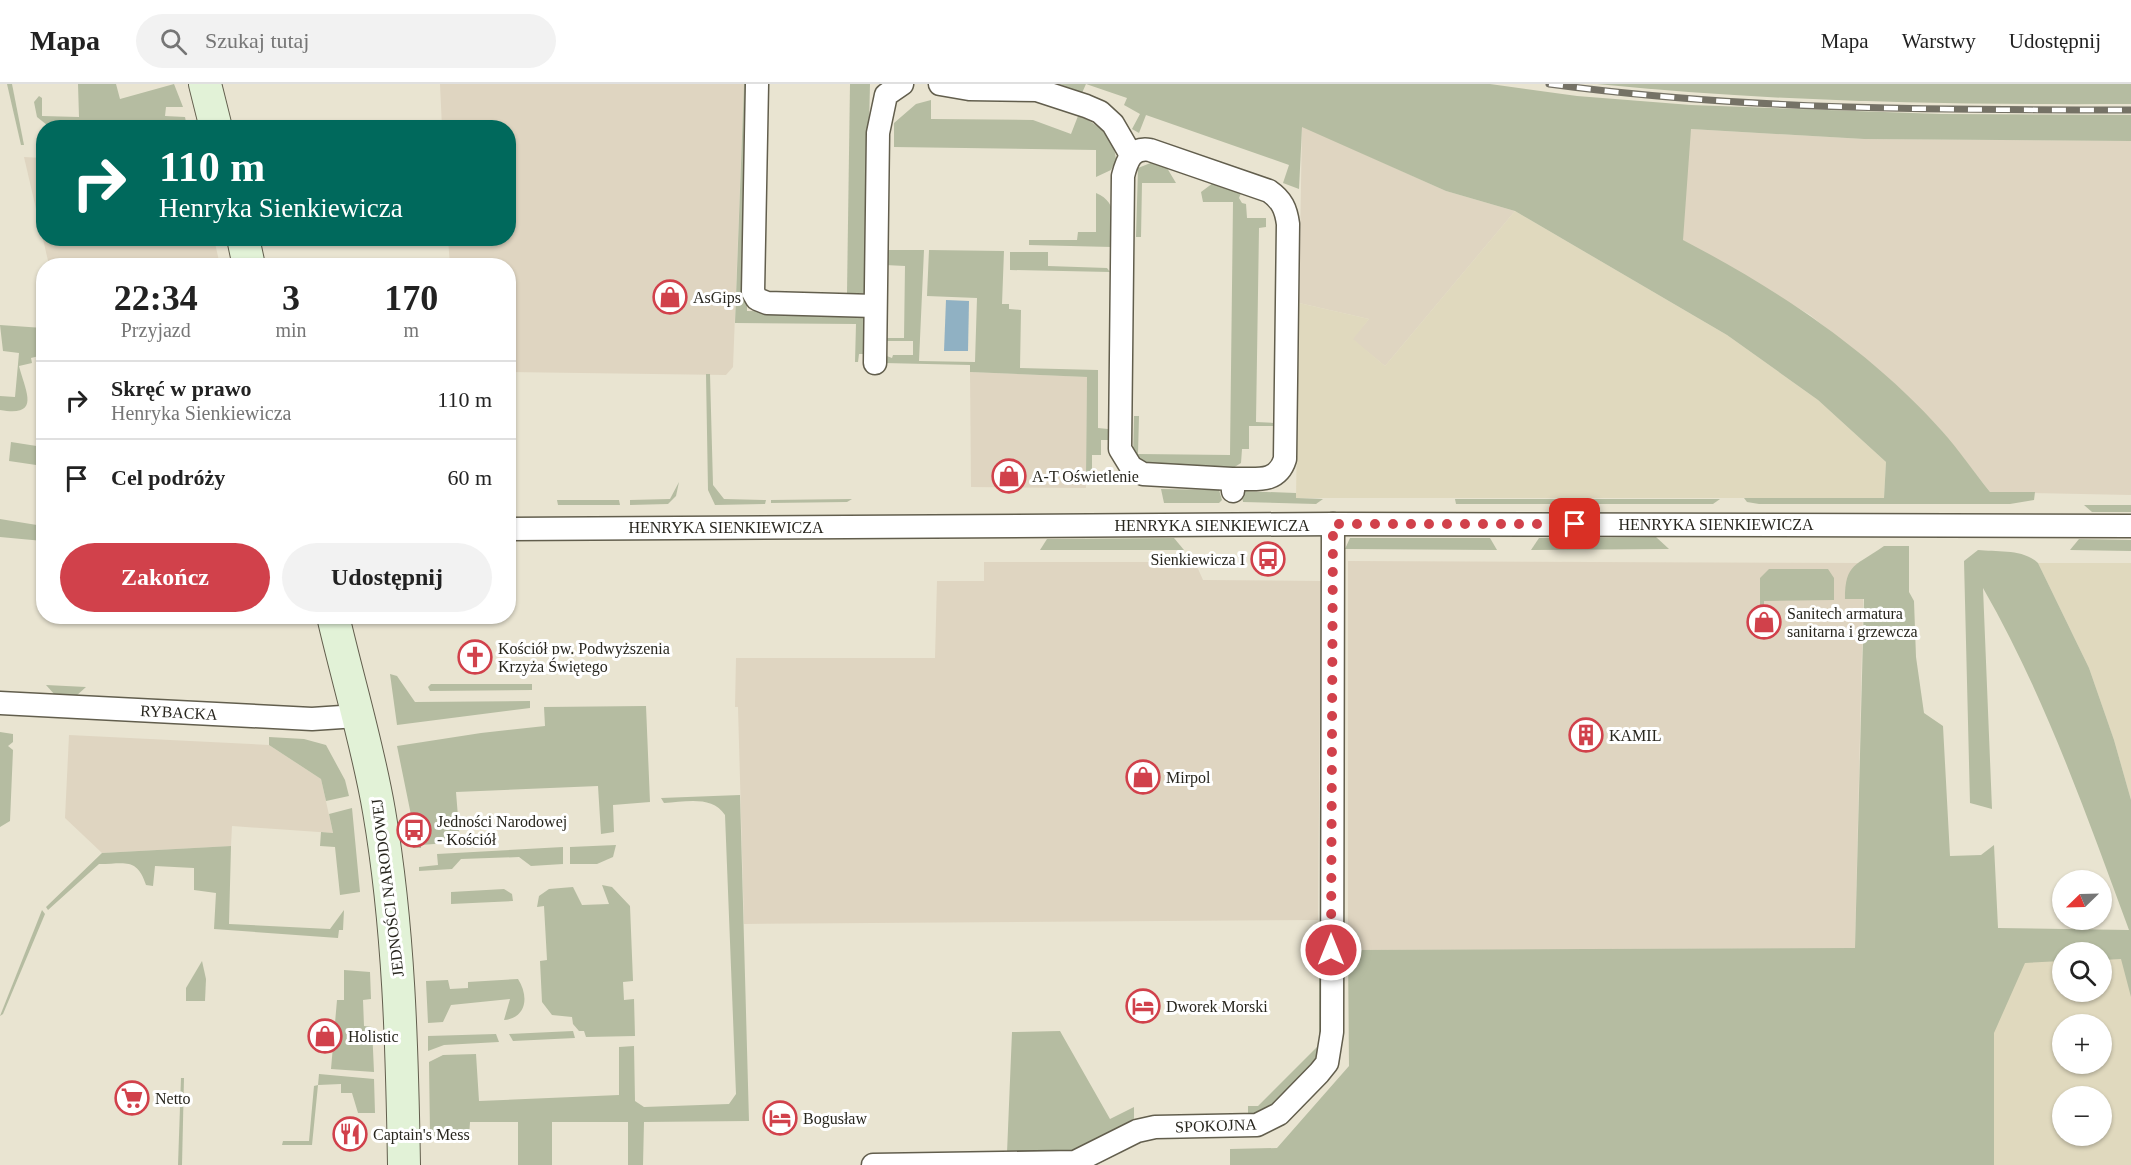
<!DOCTYPE html>
<html lang="pl">
<head>
<meta charset="utf-8">
<style>
  :root { --surface:#fff; --page:#f2f2f2; --text:#222; --muted:#767676; --line:#e0e0e0; --accent:#d1414b }
  body { margin:0; font-family:"Times New Roman",serif; background:var(--page); color:var(--text); height:100vh; display:flex; flex-direction:column; font-size:22px; white-space:nowrap }
  * { box-sizing:border-box; margin:0 }
  p { font-size:20px; color:var(--muted) }
  .icon { flex:none; width:33px; height:33px; fill:none; stroke:currentColor; stroke-width:2; stroke-linecap:round; stroke-linejoin:round }
  .map { position:relative; flex:1; overflow:hidden }
  .side { position:absolute; left:36px; top:174px; width:480px; height:366px; display:flex; flex-direction:column; background:var(--surface); border-radius:24px; box-shadow:0 2px 4px #0004 }
  .side>* { flex:none }
  .top-card { position:absolute; left:36px; top:36px; width:480px; height:126px; border-radius:24px; box-shadow:0 2px 4px #0004; background:#00695c; color:#fff; overflow:hidden }
  .needle { width:39px; rotate:247deg }
  .buttons { position:absolute; left:2052px; top:786px; display:grid; gap:12px }
  .buttons a { display:grid; place-items:center; width:60px; height:60px; border-radius:50%; background:var(--surface); box-shadow:0 2px 4px #0004; font-size:30px }
  .pin { position:absolute; display:grid; place-items:center; width:51px; height:51px; color:#fff; margin:-26px; border-radius:12px; box-shadow:0 3px 9px #0006 }
  .me { position:absolute; width:66px; margin:-33px; rotate:0deg; stroke-linejoin:round; filter:drop-shadow(0 0 4px #0008) }
  .turn { display:flex; align-items:center; gap:21px; height:126px; padding:0 24px; font-size:27px }
  .turn .icon { width:78px; height:78px; stroke-width:2.5 }
  .turn b { display:block; font-size:42px; line-height:51px }
  .eta { display:flex; justify-content:space-evenly; align-items:center; height:102px; text-align:center }
  .eta b { font-size:36px; font-weight:600; line-height:42px }
  .primary-button { display:flex; gap:12px; margin-top:auto; padding:12px 24px }
  .primary-button a { flex:1; height:69px; border-radius:36px; background:var(--accent); color:#fff; font-size:24px; font-weight:600; line-height:69px; text-align:center }
  .primary-button a+a { background:var(--page); color:var(--text) }
  ul { padding:0; list-style:none }
  li { display:flex; align-items:center; gap:18px; height:78px; padding:0 24px; border-top:2px solid var(--line) }
  li div { flex:1 }
  li b { display:block; font-size:22px }
  li em { font-style:normal }
  header { display:flex; align-items:center; gap:36px; box-sizing:border-box; height:84px; padding:0 30px; background:var(--surface); border-bottom:2px solid var(--line) }
  header strong { font-size:28px }
  nav { display:flex; gap:33px; margin-inline-start:auto; font-size:21px }
  .search { width:420px; height:54px; background:var(--page); display:flex; align-items:center; gap:15px; box-sizing:border-box; padding:0 21px; border-radius:33px; color:var(--muted); font-size:22px }
  .map>svg:first-child { display:block }
  .commercial { fill:#dfd5c1 }
  .built { fill:#e0d9be; fill-rule:evenodd }
  .green { fill:#b5bca1 }
  .water { fill:#90b1c3 }
  .lines { fill:none; stroke-linecap:round; stroke-linejoin:round }
  .street-casing { stroke:#625e4d; stroke-width:25 }
  .secondary-casing { stroke:#625e4d; stroke-width:34 }
  .street { stroke:#fff; stroke-width:22 }
  .secondary { stroke:#e2f2d7; stroke-width:32 }
  .rail-casing { stroke:#757266; stroke-width:7 }
  .rail { stroke:#fff; stroke-width:4.5; stroke-dasharray:14; stroke-linecap:butt }
  .route { stroke:#d1414b; stroke-width:10; stroke-dasharray:0 18 }
  .labels { text-anchor:middle; stroke-width:6; stroke-linejoin:round; paint-order:stroke }
  .poi-label { font-size:16px; fill:#28261e; stroke:#fff; text-anchor:start }
  .street-label { font-size:16px; fill:#28261e; stroke:#fff }
</style>
</head>
<body>
<header>
<strong>Mapa</strong>
<div class="search"><svg class="icon" aria-label="search" viewBox="0 0 24 24"><circle cx="10" cy="10" r="6"/><path d="M15 15l6 6"/></svg>Szukaj tutaj</div>
<nav><a>Mapa</a><a>Warstwy</a><a>Udostępnij</a></nav>
</header>
<div class="map">
<svg width="2131" height="1081" viewBox="0 0 2131 1081">
  <rect width="100%" height="100%" fill="#e9e4d1"/>
  <g class="commercial">
    <path d="M 440,0 L 744,0 L 733,283 L 726,291 L 509,288 L 508,182 L 450,181 L 448,155 L 508,154 L 508,44 L 442,43 Z"/>
    <path d="M 1302,42 L 1446,107 L 1515,127 L 1385,282 L 1352,255 L 1369,235 L 1299,219 Z"/>
    <path d="M 1690,45 L 1864,55 L 2131,57 L 2131,411 L 1990,408 L 1942,347 L 1894,299 L 1810,231 L 1682,156 Z"/>
    <path d="M 24,73 L 43,74 L 44,154 L 214,155 L 220,181 L 49,181 Z"/>
    <path d="M 970,288 L 1087,293 L 1086,404 L 971,403 Z"/>
    <path d="M 1348,477 L 1864,479 L 1855,864 L 1348,866 Z"/>
    <path d="M 984,478 L 1195,478 L 1203,496 L 1321,497 L 1318,836 L 744,840 L 738,623 L 735,623 L 736,574 L 935,574 L 937,497 L 984,497 Z"/>
    <path d="M 69,651 L 269,661 L 321,695 L 333,749 L 232,742 L 231,762 L 102,769 L 65,734 Z"/>
  </g>
  <g class="built">
    <path d="M 1515,127 L 1727,251 L 1818,316 L 1886,378 L 1884,414 L 1296,414 L 1299,219 L 1369,235 L 1353,255 L 1385,282 Z"/>
    <path d="M 2038,479 L 2131,479 L 2131,716 L 2114,656 L 2089,584 Z"/>
    <path d="M 1998,845 L 2131,847 L 2131,1081 L 1541,1081 ZM 2062,868 L 2102,868 L 2102,908 L 2062,908 ZM 2062,940 L 2102,940 L 2102,980 L 2062,980 ZM 2062,1012 L 2102,1012 L 2102,1052 L 2062,1052 Z"/>
  </g>
  <g class="green">
    <path d="M 7,0 L 12,0 L 24,61 L 21,61 Z"/>
    <path d="M 78,0 L 116,0 L 120,15 L 174,0 L 183,23 L 166,23 L 165,32 L 185,33 L 187,43 L 47,41 L 37,33 L 34,18 L 39,12 L 42,14 L 42,32 L 79,33 Z"/>
    <path d="M 744,0 L 750,0 L 747,227 L 862,228 L 865,230 L 864,270 L 859,270 L 858,278 L 855,278 L 856,240 L 735,239 Z"/>
    <path d="M 850,0 L 870,0 L 865,209 L 847,209 Z"/>
    <path d="M 1055,0 L 1490,0 L 1577,12 L 1691,21 L 1941,30 L 2131,31 L 2131,57 L 1864,55 L 1691,45 L 1683,156 C 1777,205 1871,267 1942,347 C 1959,366 1974,388 1990,408 L 2035,408 L 2034,416 L 2010,420 L 1759,420 L 1747,418 L 1744,414 L 1884,414 L 1886,378 L 1818,316 L 1727,251 L 1515,127 L 1446,107 L 1302,43 L 1299,105 L 1283,99 L 1289,81 L 1146,31 L 1139,49 L 1132,45 L 1140,30 L 1124,21 L 1127,14 L 1086,0 L 1082,9 Z"/>
    <path d="M 1597,0 L 2131,0 L 2131,20 C 1953,21 1775,18 1597,0 Z"/>
    <path d="M 931,16 L 931,35 L 1033,36 L 1071,50 L 1078,32 C 1098,39 1115,54 1116,76 L 1111,86 L 1096,93 L 1096,66 L 894,63 L 894,39 L 916,20 Z"/>
    <path d="M 1153,78 L 1167,84 L 1176,99 L 1142,99 L 1141,153 L 1136,153 L 1138,84 Z"/>
    <path d="M 1213,99 L 1241,109 L 1239,114 L 1242,119 L 1246,120 L 1247,134 L 1266,134 L 1266,143 L 1259,144 L 1256,338 L 1275,339 L 1275,346 L 1273,342 L 1249,342 L 1249,365 L 1242,365 L 1241,379 L 1233,384 L 1154,383 L 1133,374 L 1134,332 L 1139,332 L 1138,370 L 1230,371 L 1233,118 L 1203,118 L 1201,108 Z"/>
    <path d="M 1096,109 C 1120,119 1114,143 1112,163 L 1029,161 L 1029,156 L 1077,156 L 1078,148 L 1096,148 Z"/>
    <path d="M 885,166 L 924,166 L 919,277 L 975,278 L 977,214 L 927,212 L 929,166 L 1004,167 L 1002,220 L 1009,220 L 1009,225 L 1021,226 L 1020,284 L 1098,286 L 1098,344 L 1108,345 L 1108,356 L 1101,356 L 1101,371 L 1092,371 L 1092,394 L 1086,392 L 1087,293 L 970,288 L 970,281 L 884,279 L 884,271 L 892,274 L 893,271 L 913,271 L 913,257 L 884,257 L 885,254 L 904,254 L 905,182 L 885,181 Z"/>
    <path d="M 1010,168 L 1048,168 L 1048,182 L 1107,184 L 1110,188 L 1010,186 Z"/>
    <path d="M 0,241 L 43,244 L 43,271 L 31,274 L 32,279 L 19,282 C 26,309 41,333 0,326 L 0,312 L 15,313 L 19,269 L 3,267 Z"/>
    <path d="M 706,290 L 710,290 L 713,401 L 724,415 L 766,416 L 765,420 L 715,421 L 708,406 Z"/>
    <path d="M 11,358 L 43,363 L 43,382 L 9,377 Z"/>
    <path d="M 679,398 L 676,412 L 668,420 L 630,421 L 630,416 L 670,415 Z"/>
    <path d="M 1161,405 L 1219,406 L 1222,416 L 1219,419 L 1164,419 Z"/>
    <path d="M 1241,407 L 1296,409 L 1296,414 L 1323,415 L 1316,420 L 1243,418 Z"/>
    <path d="M 852,415 L 847,418 L 771,419 L 771,416 Z"/>
    <path d="M 1455,415 L 1720,415 L 1713,420 L 1456,420 Z"/>
    <path d="M 557,416 L 619,416 L 620,421 L 558,421 Z"/>
    <path d="M 2084,421 L 2131,421 L 2131,428 L 2092,428 Z"/>
    <path d="M 0,435 L 43,442 L 43,457 L 0,453 Z"/>
    <path d="M 1656,453 L 1669,465 L 1531,466 L 1539,454 Z"/>
    <path d="M 1174,454 L 1184,466 L 1040,466 L 1047,455 Z"/>
    <path d="M 1350,454 L 1490,454 L 1497,466 L 1345,465 Z"/>
    <path d="M 2079,455 L 2131,456 L 2131,467 L 2070,466 Z"/>
    <path d="M 1884,462 L 1909,462 L 1909,508 L 1914,517 L 1916,573 L 1924,629 L 1943,642 L 1950,772 L 1981,771 L 1994,761 L 1998,844 L 2129,846 C 2086,730 2045,612 1983,504 L 1992,725 L 1970,719 L 1964,477 L 1978,466 C 1997,468 2024,465 2038,479 L 2089,584 L 2114,656 L 2131,716 L 2131,913 L 2121,875 L 2102,876 L 2102,868 L 2062,868 L 2062,877 L 2025,879 L 1994,949 L 1994,1081 L 1230,1081 L 1230,1065 L 1277,1064 L 1349,982 L 1348,866 L 1855,864 L 1864,515 L 1845,515 C 1845,479 1856,482 1884,462 Z"/>
    <path d="M 1769,485 L 1828,485 L 1834,494 L 1834,516 L 1764,517 L 1764,532 L 1760,532 L 1760,494 Z"/>
    <path d="M 390,590 L 397,592 L 415,618 L 530,617 L 530,624 L 397,641 Z"/>
    <path d="M 431,600 L 532,600 L 532,606 L 430,607 L 428,603 Z"/>
    <path d="M 46,601 L 86,603 L 76,612 L 55,611 Z"/>
    <path d="M 646,622 L 650,718 L 613,721 L 614,748 L 601,750 L 598,702 L 456,708 L 460,758 L 421,761 L 421,764 L 413,764 L 412,759 L 420,758 L 418,731 L 411,731 L 397,662 L 481,649 L 545,642 L 544,623 Z"/>
    <path d="M 0,648 L 13,650 L 13,658 L 8,662 L 13,666 L 10,737 L 0,743 Z"/>
    <path d="M 269,653 L 304,655 L 326,661 L 345,696 L 349,712 L 326,717 L 321,695 L 269,661 Z"/>
    <path d="M 740,711 L 749,1037 L 644,1038 L 643,1081 L 628,1081 L 628,1038 L 552,1038 L 552,1081 L 518,1081 L 518,1038 L 470,1038 L 469,1052 L 433,1052 L 430,1049 L 429,978 L 443,971 L 476,970 L 479,1017 L 619,1011 L 619,963 L 634,962 L 635,1017 L 644,1023 L 729,1020 L 736,1010 L 725,731 C 712,711 685,718 664,719 L 661,714 Z"/>
    <path d="M 352,724 L 360,808 L 340,811 L 335,763 L 320,762 L 321,748 L 333,749 L 329,730 Z"/>
    <path d="M 616,761 L 613,773 L 597,780 L 570,780 L 570,763 Z"/>
    <path d="M 231,762 L 229,840 L 330,845 L 344,826 L 343,846 L 339,846 L 338,854 L 214,845 L 216,809 L 194,806 L 194,784 L 155,782 L 153,802 L 146,801 C 137,773 125,780 99,780 L 48,826 L 46,823 L 102,769 Z"/>
    <path d="M 563,763 L 563,780 L 531,782 L 519,773 L 461,775 L 452,785 L 419,787 L 419,783 L 438,781 L 437,770 Z"/>
    <path d="M 602,801 L 612,803 L 630,822 L 633,897 L 623,898 L 624,916 L 634,915 L 635,952 L 586,953 L 584,947 L 579,947 L 573,940 L 572,933 L 552,931 L 542,918 L 540,877 L 547,876 L 544,822 L 537,823 L 539,812 L 549,805 L 573,803 L 582,821 L 609,820 Z"/>
    <path d="M 504,805 L 512,810 L 513,817 L 451,820 L 451,808 Z"/>
    <path d="M 42,826 L 45,830 L 3,930 L 0,932 Z"/>
    <path d="M 1319,855 L 1322,858 L 1321,972 L 1268,1028 L 1248,1035 L 1248,1022 L 1258,1022 L 1319,961 Z"/>
    <path d="M 202,877 L 206,895 L 205,917 L 186,917 L 186,904 Z"/>
    <path d="M 344,886 L 370,888 L 371,915 L 363,916 L 364,942 L 372,943 L 374,988 L 331,985 L 337,916 L 344,916 Z"/>
    <path d="M 518,895 C 529,912 527,934 504,936 L 510,915 L 451,921 L 443,938 L 428,939 L 426,897 L 448,896 L 450,905 L 468,904 L 468,898 Z"/>
    <path d="M 573,947 L 575,954 L 513,957 L 509,950 Z"/>
    <path d="M 1060,947 L 1110,1035 L 1134,1023 L 1134,1041 L 1077,1068 L 1007,1069 L 1012,948 Z"/>
    <path d="M 496,950 L 499,958 L 444,961 L 428,967 L 428,952 Z"/>
    <path d="M 319,990 L 374,995 L 375,1029 L 358,1029 L 352,1009 L 341,1009 L 341,1000 L 318,1001 L 312,1061 L 282,1061 L 283,1057 L 309,1057 L 314,1002 L 318,1001 Z"/>
    <path d="M 181,994 L 184,994 L 182,1081 L 178,1081 Z"/>
  </g>
  <path class="water" d="M 946,216 L 969,217 L 968,267 L 944,267 Z"/>
  <g class="lines">
    <g class="street-casing">
      <g id="street">
        <path d="M 757,0 L 753,208 L 757,215 L 767,219 L 875,222"/>
        <path d="M 940,0 L 969,5 L 1037,6 L 1086,22 L 1100,28 L 1113,40 L 1131,71"/>
        <path d="M 875,279 L 878,49 L 886,11 L 902,0"/>
        <path d="M 1232,395 L 1143,390 L 1131,383 L 1120,365 L 1123,92 C 1127,76 1132,63 1150,66 L 1269,107 C 1282,116 1286,125 1288,140 L 1285,375 C 1277,401 1254,394 1232,395 L 1233,407"/>
        <path d="M 508,445 L 1333,440 L 2131,442"/>
        <path d="M 0,619 L 312,635 L 357,632"/>
        <path d="M 873,1081 L 1075,1078 L 1137,1047 L 1155,1043 L 1257,1041 L 1279,1030 L 1319,989 L 1327,979 L 1332,948 L 1333,440"/>
      </g>
    </g>
    <g class="secondary-casing">
      <g id="secondary">
        <path d="M 205,0 L 216,44"/>
        <path d="M 243,154 L 249,182"/>
        <path d="M 333,532 C 348,597 368,662 379,727 C 399,844 402,963 404,1081"/>
      </g>
    </g>
    <use href="#street" class="street"/>
    <use href="#secondary" class="secondary"/>
    <g class="rail-casing">
      <path id="rail" d="M 1549,0 C 1742,26 1936,26 2131,26"/>
    </g>
    <use href="#rail" class="rail"/>
  </g>
  <g class="lines">
    <path class="route" d="M 1331,866 L 1333,440 L 1575,440"/>
  </g>
  <defs>
    <g id="shop-ring" transform="scale(1.725)"><circle r="9.5" fill="#fff" stroke="#d1414b" stroke-width="1.5"/><path d="M-5-2.5h2.3a2.7 3.5 0 0 1 5.4 0H5L5.5 6h-11ZM-1.5-2.5h3a1.5 2.3 0 0 0-3 0Z" fill="#d1414b"/></g>
    <g id="bus-ring" transform="scale(1.725)"><circle r="9.5" fill="#fff" stroke="#d1414b" stroke-width="1.5"/><path d="M-5-6H5V4H4V6H2V4H-2V6H-4V4H-5ZM-3.5-4V0h7V-4ZM-3.5 1.2v1.5H-2V1.2ZM2 1.2v1.5H3.5V1.2Z" fill="#d1414b"/></g>
    <g id="church-ring" transform="scale(1.725)"><circle r="9.5" fill="#fff" stroke="#d1414b" stroke-width="1.5"/><path d="M-1.2-6h2.4v3.5h3.3v2.4h-3.3V6h-2.4V-.1h-3.3v-2.4h3.3Z" fill="#d1414b"/></g>
    <g id="building-ring" transform="scale(1.725)"><circle r="9.5" fill="#fff" stroke="#d1414b" stroke-width="1.5"/><path d="M-4-6H4V6H1V3H-1V6H-4ZM-2.5-4.3h1.7v1.8h-1.7ZM.8-4.3h1.7v1.8H.8ZM-2.5-1h1.7V.8h-1.7ZM.8-1h1.7V.8H.8Z" fill="#d1414b"/></g>
    <g id="hotel-ring" transform="scale(1.725)"><circle r="9.5" fill="#fff" stroke="#d1414b" stroke-width="1.5"/><path d="M-6-4.5h1.5V1H6V5H4.5V3h-9V5H-6ZM-4 0a1.8 1.8 0 1 1 3.6 0ZM.5 0V-2.5h3Q6-2.5 6 0Z" fill="#d1414b"/></g>
    <g id="supermarket-ring" transform="scale(1.725)"><circle r="9.5" fill="#fff" stroke="#d1414b" stroke-width="1.5"/><path d="M-6-5.5h2.5l.6 2H6L4.5 2H-2.5L-4.4-4H-6ZM-1.5 3.2a1.3 1.3 0 1 0 .1 0ZM3 3.2a1.3 1.3 0 1 0 .1 0Z" fill="#d1414b"/></g>
    <g id="restaurant-ring" transform="scale(1.725)"><circle r="9.5" fill="#fff" stroke="#d1414b" stroke-width="1.5"/><path d="M-5-6h1v4h1v-4h1v4h1v-4h1v5L-1.5 .5V6h-2V.5L-5-1ZM5-6V6H3V1.5H1.5Q1.5-4 5-6Z" fill="#d1414b"/></g>
  </defs>
  <g fill-rule="evenodd">
    <use href="#shop-ring" x="670" y="213"/>
    <use href="#shop-ring" x="1009" y="392"/>
    <use href="#bus-ring" x="1268" y="475"/>
    <use href="#shop-ring" x="1764" y="538"/>
    <use href="#church-ring" x="475" y="573"/>
    <use href="#building-ring" x="1586" y="651"/>
    <use href="#shop-ring" x="1143" y="693"/>
    <use href="#bus-ring" x="414" y="746"/>
    <use href="#hotel-ring" x="1143" y="922"/>
    <use href="#shop-ring" x="325" y="952"/>
    <use href="#supermarket-ring" x="132" y="1014"/>
    <use href="#hotel-ring" x="780" y="1034"/>
    <use href="#restaurant-ring" x="350" y="1050"/>
  </g>
  <g class="labels">
    <g class="poi-label">
      <text x="693" y="219">AsGips</text>
      <text x="1032" y="398">A-T Oświetlenie</text>
      <text x="1245" y="481" text-anchor="end">Sienkiewicza I</text>
      <text x="1787" y="535">Sanitech armatura<tspan x="1787" dy="18">sanitarna i grzewcza</tspan></text>
      <text x="498" y="570">Kościół pw. Podwyższenia<tspan x="498" dy="18">Krzyża Świętego</tspan></text>
      <text x="1609" y="657">KAMIL</text>
      <text x="1166" y="699">Mirpol</text>
      <text x="437" y="743">Jedności Narodowej<tspan x="437" dy="18">- Kościół</tspan></text>
      <text x="1166" y="928">Dworek Morski</text>
      <text x="348" y="958">Holistic</text>
      <text x="155" y="1020">Netto</text>
      <text x="803" y="1040">Bogusław</text>
      <text x="373" y="1056">Captain's Mess</text>
    </g>
    <g class="street-label">
      <text x="1716" y="446">HENRYKA SIENKIEWICZA</text>
      <text x="1212" y="447">HENRYKA SIENKIEWICZA</text>
      <text x="726" y="449">HENRYKA SIENKIEWICZA</text>
      <text transform="translate(179 628) rotate(3)" y="6">RYBACKA</text>
      <text transform="translate(387 804) rotate(-97)" y="6">JEDNOŚCI NARODOWEJ</text>
      <text transform="translate(1216 1041) rotate(-2)" y="6">SPOKOJNA</text>
    </g>
  </g>
</svg>
<div class="buttons">
<a><svg class="needle" viewBox="-14 -14 28 28"><path d="M0-13l5 13h-10z" fill="#e53935"/><path d="M0 13l5-13h-10z" fill="#767676"/></svg></a>
<a><svg class="icon" aria-label="search" viewBox="0 0 24 24"><circle cx="10" cy="10" r="6"/><path d="M15 15l6 6"/></svg></a>
<a>+</a>
<a>−</a>
</div>
<div class="pin" style="left:1575px;top:440px;background:#d93025"><svg class="icon" aria-label="arrive" viewBox="0 0 24 24"><path d="M6 21V4h12l-3 4 3 4H6"/></svg></div>
<svg class="me" style="left:1331px;top:866px" viewBox="-20 -20 40 40"><circle r="17" fill="#d1414b" stroke="#fff" stroke-width="3"/><path d="M0-11L8 9 0 5-8 9z" fill="#fff"/></svg>
<div class="top-card">
<div class="turn"><svg class="icon" aria-label="right" viewBox="0 0 24 24"><path d="M7 20v-9h11M14 6l5 5-5 5"/></svg><div><b>110 m</b>Henryka Sienkiewicza</div></div>
</div>
<section class="side">
<div class="eta">
<div><b>22:34</b><p>Przyjazd</p></div>
<div><b>3</b><p>min</p></div>
<div><b>170</b><p>m</p></div>
</div>
<ul>
<li><svg class="icon" aria-label="right" viewBox="0 0 24 24"><path d="M7 20v-9h11M14 6l5 5-5 5"/></svg><div><b>Skręć w prawo</b><p>Henryka Sienkiewicza</p></div><em>110 m</em></li>
<li><svg class="icon" aria-label="arrive" viewBox="0 0 24 24"><path d="M6 21V4h12l-3 4 3 4H6"/></svg><div><b>Cel podróży</b></div><em>60 m</em></li>
</ul>
<div class="primary-button"><a>Zakończ</a><a>Udostępnij</a></div>
</section>
</div>
</body>
</html>
